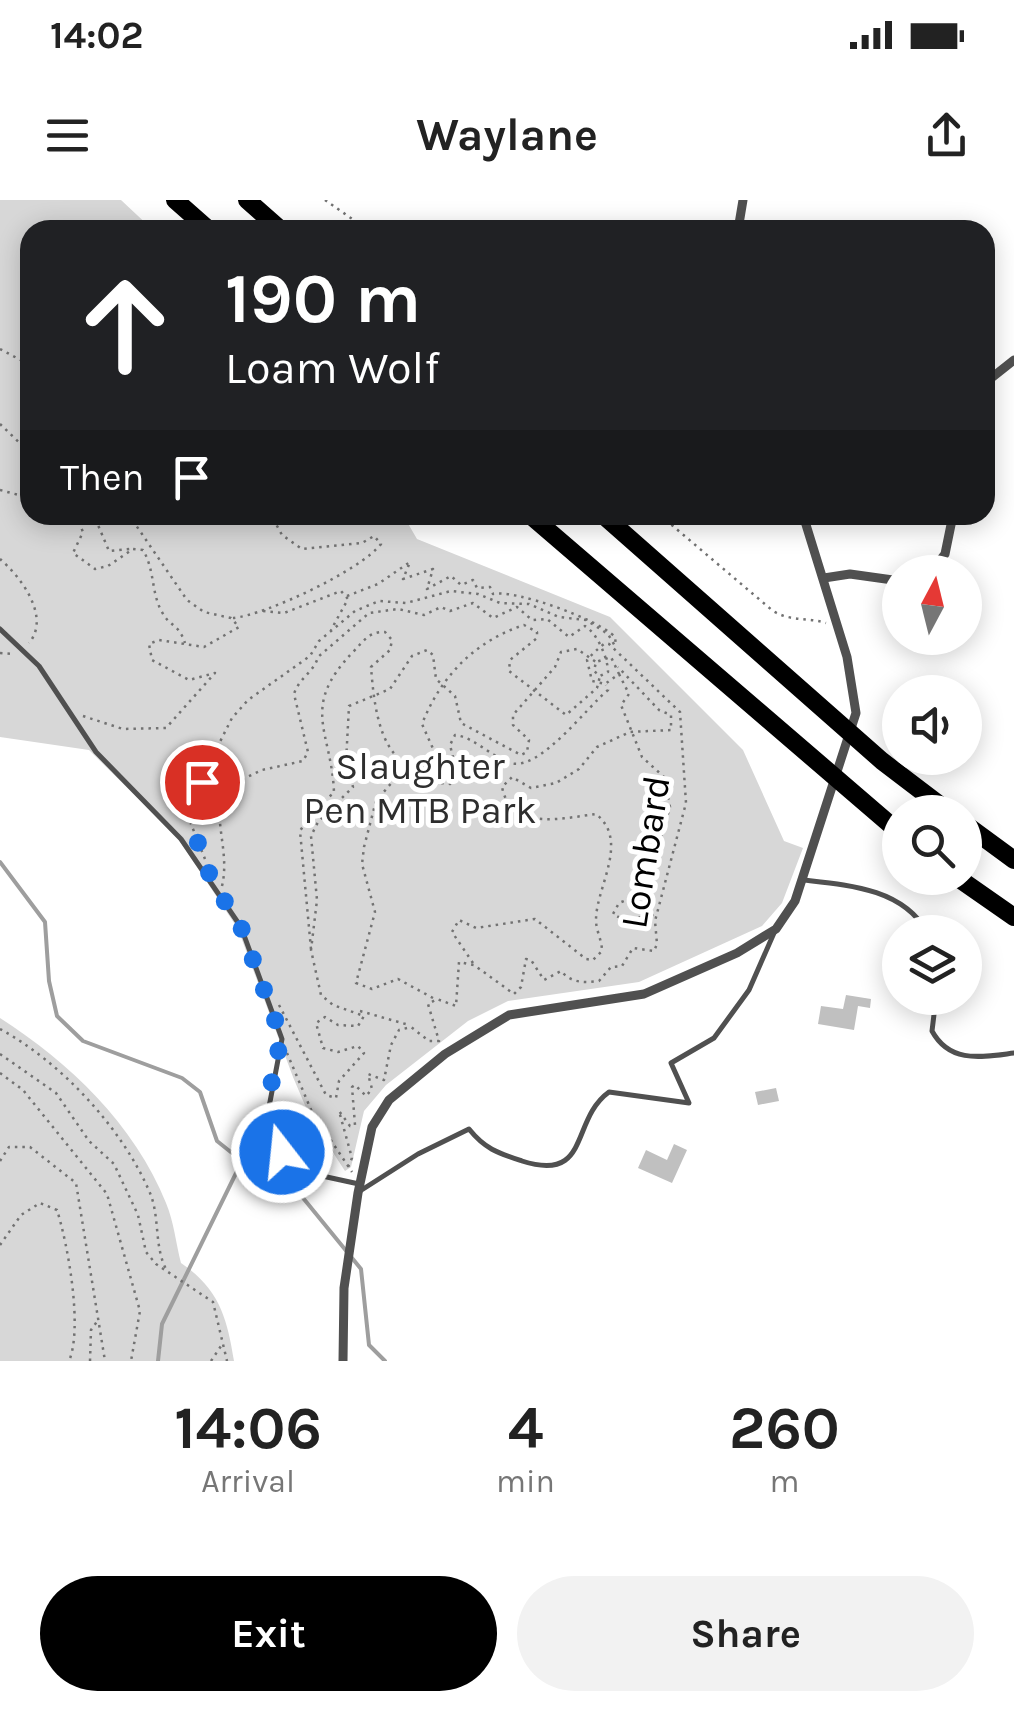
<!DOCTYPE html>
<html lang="en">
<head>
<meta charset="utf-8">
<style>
  :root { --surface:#fff; --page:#f2f2f2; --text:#222; --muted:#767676; --accent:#000 }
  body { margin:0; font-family:Karla,sans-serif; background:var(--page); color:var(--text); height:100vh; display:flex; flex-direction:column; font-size:38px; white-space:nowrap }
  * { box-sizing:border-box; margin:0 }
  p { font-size:32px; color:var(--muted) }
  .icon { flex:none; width:55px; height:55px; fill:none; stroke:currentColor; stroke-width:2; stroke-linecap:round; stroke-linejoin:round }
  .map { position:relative; height:1161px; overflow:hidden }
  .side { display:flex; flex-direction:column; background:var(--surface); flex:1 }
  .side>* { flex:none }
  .hud { position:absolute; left:20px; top:20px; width:975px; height:305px; border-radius:30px; box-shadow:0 5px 25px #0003; background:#202124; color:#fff; overflow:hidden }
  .needle { width:65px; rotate:7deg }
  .fabs { position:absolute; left:882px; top:355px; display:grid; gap:20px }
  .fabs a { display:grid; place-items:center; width:100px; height:100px; border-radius:50%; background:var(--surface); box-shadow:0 5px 25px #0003; font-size:50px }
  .pin { position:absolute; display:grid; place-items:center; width:85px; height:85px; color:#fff; margin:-42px; border:5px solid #fff; border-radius:50%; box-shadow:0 2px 10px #0007 }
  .me { position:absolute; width:110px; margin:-55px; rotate:344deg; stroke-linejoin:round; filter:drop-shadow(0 0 8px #0008) }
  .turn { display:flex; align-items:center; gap:35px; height:210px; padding:0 40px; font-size:45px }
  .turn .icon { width:130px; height:130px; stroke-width:2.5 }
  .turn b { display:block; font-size:70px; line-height:85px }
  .then { display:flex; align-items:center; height:95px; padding:0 40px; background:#0003; gap:20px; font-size:38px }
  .eta { display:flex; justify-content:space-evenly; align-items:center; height:170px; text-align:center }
  .eta b { font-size:60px; font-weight:700; line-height:70px }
  .primary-button { display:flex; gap:20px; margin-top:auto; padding:20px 40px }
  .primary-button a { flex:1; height:115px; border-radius:60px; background:var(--accent); color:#fff; font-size:40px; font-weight:700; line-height:115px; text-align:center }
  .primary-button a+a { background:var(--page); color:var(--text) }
  .status { display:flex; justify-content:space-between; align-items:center; height:70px; padding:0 50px; background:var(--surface); direction:ltr }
  .status svg { height:28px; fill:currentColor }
  header { display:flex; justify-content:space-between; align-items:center; height:130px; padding:0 40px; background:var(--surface); font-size:45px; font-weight:700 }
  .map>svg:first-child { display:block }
  .green { fill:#d7d7d7 }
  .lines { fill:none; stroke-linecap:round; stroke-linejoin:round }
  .stream { stroke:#9e9e9e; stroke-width:4 }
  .building { fill:#c0c0c0 }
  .path { stroke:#727272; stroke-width:2.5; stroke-dasharray:2.5 5; stroke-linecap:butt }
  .service { stroke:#505050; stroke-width:5 }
  .minor { stroke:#505050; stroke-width:9 }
  .motorway { stroke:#000; stroke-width:18 }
  .route { stroke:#1a73e8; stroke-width:18; stroke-dasharray:0 32.4 }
  .labels { text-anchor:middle; stroke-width:10; stroke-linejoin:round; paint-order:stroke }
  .park-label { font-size:38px; fill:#2e2e2e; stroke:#fff }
  .street-label { font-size:38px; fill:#000; stroke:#fff }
</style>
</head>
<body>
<div class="status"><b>14:02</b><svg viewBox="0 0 49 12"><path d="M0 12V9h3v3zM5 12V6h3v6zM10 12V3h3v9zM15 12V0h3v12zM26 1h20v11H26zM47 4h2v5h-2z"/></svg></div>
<header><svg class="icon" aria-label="menu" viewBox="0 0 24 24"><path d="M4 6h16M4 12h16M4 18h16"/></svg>Waylane<svg class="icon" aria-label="share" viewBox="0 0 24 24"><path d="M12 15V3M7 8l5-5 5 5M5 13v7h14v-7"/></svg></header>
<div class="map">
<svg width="1014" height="1161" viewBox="0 0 1014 1161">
  <rect width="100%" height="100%" fill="#fff"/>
  <g class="green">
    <path d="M 0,0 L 121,0 L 153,30 L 30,30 L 30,315 L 403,315 L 417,339 L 610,417 L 743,550 L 784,641 L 803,648 L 782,703 L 762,726 L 639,782 L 508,801 L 468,821 L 386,885 L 364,911 L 351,967 L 345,971 L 310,917 L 293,877 L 238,729 L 177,637 L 89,550 L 0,537 Z"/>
    <path d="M 0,818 C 69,862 135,925 166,1003 C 174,1022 176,1044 181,1063 C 219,1089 227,1117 234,1161 L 0,1161 Z"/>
  </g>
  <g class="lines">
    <g class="stream">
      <path d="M 0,662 L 45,722 L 49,781 L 57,816 L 83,841 L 182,878 L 200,892 L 217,941 L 242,961 L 162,1124 L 158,1161"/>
      <path d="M 242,961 L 299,993 L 361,1069 L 369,1145 L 385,1161"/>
    </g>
  </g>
  <g class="building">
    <path d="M 846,795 L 871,799 L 870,808 L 858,806 L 854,830 L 818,824 L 821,806 L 843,809 Z"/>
    <path d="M 776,888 L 779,901 L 758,905 L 755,892 Z"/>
    <path d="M 674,944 L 687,950 L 672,983 L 638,968 L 646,950 L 667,960 Z"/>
  </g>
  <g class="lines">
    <g class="path">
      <path d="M 325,0 L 368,30"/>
      <path d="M 0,149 L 30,165"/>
      <path d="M 0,224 L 30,253"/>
      <path d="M 0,290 L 30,298"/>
      <path d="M 76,315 L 83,332 L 73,353 L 95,369 L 108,366 L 133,349 L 143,350 C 155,370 151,393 162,412 C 169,426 179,424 185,443"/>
      <path d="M 79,315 L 98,325 L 109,351 L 130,349"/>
      <path d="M 119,315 L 131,321"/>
      <path d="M 660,315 L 773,411 C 792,422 807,417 826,423"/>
      <path d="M 0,359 C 21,377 51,417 29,443"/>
      <path d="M 347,396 L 378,384 L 410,362 L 403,379 L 433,369 L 427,389 L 451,376 L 461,385 L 473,380 L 477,388 L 490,387 L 493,394 C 514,389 598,419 615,437 L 616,446"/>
      <path d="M 263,411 L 284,413 L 341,391 L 348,399 L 331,430"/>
      <path d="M 233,418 C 266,415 361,370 381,344 L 374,336 L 362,343 L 302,349 L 282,335 L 271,315"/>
      <path d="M 0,453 L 14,454"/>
      <path d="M 619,474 L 629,494 L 621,505 L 642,557 L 664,577 L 670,607 L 648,680 L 639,695 L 619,703 L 613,714 L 624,720 L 654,715"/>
      <path d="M 83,516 L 123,529 L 166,528 L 215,473 L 189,480 L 152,460 L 149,444 L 159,440 L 204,447 L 239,427 L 231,418 L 204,412 L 187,400 L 129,315"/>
      <path d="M 205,659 L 191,624 L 193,595 L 232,518 L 248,500 L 310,456 L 319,441 L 355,411 L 379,401 L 406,403 L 451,391 L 478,394 L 500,403 L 529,404 L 559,417 L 586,420 L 608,434 L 615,446"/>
      <path d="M 222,686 C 230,653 213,620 222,589 L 262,570 L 303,561 L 308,552 L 294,494 C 299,478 314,472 318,457 L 369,413 L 398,409 L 424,415 L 441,407 L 450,411 L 473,403 L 493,418 L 517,407 L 532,420 L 547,419 L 569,437 L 585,426 C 597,433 608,458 608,472 L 600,476 L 594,471 L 596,462 L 611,457 L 619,474 L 605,484 L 592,481 L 587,460 C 593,453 598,449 605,443 L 609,444 L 680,512 L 686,603 L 655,721 L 657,744 L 654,751 L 633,748 L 622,766 L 611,767 L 599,781 C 584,783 571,783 561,771 L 544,780 L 531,760 L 526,759 L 521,787 L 514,794 L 474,765 L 459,762 L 456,806 L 437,799 L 428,804 L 439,841 L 429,841 L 411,827 L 399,830 L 391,845 L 384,880 L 368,874 L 372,889 L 366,896 L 355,885 L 352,887 L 355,925 L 350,926 L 339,911 L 352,958 L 348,967"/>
      <path d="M 311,749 L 300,631 L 315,607 L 334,593 C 332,531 299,508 353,452 C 363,442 369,431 385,432 L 392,440 L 390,450 L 371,467 C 374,505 380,574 431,567 L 438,560 L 422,524 C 441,476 475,441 524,425 L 537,432 L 537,438 L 510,460 L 509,471 L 566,515 L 597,488 L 600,476"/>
      <path d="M 473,763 L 452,732 L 459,720 L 476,728 L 535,719 L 586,759 L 593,760 L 602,751 C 602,740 596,731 596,720 C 596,687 630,641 596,614 C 563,618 511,632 502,587 L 512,577 L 531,588 L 556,583 L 579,569 L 597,547 L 630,532 L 671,530 L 671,515 L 659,510 L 618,467"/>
      <path d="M 433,798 L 398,779 L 372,789 L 356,783 L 375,712 L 362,664 L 364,647 L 376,601 L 400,573 L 420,581 L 450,584 L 457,573 L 450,545 L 455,535 C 474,537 491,557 511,563 C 539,572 588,506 608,490 L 606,485"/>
      <path d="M 279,805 L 326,895 L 336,898 L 339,881 L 364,853 L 358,846 L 338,852 L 323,848 L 316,823 L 325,817 L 338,825 L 358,826 L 364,816 L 333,805 L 321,795 L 311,750 L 317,700 L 311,636 L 318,622 L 353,587 L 346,562 L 349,506 L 390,489 L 412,456 L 427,450 L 433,455 L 436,479 L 455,496 L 461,523 L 521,555 L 527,552 L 529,540 L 513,525 L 513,515 L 555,467 L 561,452 L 577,449 L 596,462"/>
      <path d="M 360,811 L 409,825"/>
      <path d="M 0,829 C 61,862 123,929 150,993 C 160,1017 154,1046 166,1069"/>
      <path d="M 287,853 L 312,912 L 352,972"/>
      <path d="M 0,854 L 56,893 L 89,941 L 114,964 L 138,1015 L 146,1052 L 156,1064 L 213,1102 L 227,1161"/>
      <path d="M 0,873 L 23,890 L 107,994 L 140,1111 L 131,1161"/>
      <path d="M 0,961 L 9,947 L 30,947 L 76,983 L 105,1161"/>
      <path d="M 0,1045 L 21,1015 L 40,1003 L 57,1010 C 68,1045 83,1128 69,1161"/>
      <path d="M 90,1161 L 91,1130 L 98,1120"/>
      <path d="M 211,1161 L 223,1143"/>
    </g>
    <g class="service">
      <path d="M 0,429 L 39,466 L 96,552 L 181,639 L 241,727 L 282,839 L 269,907 L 280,948 L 296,966 L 313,974 L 359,984"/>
      <path d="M 804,680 C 849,685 903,689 927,732"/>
      <path d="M 936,798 L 932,831 C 950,864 982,857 1014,853"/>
      <path d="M 360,991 L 418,954 L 469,929 C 485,949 498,953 522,961 C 591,983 570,920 609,892 L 689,903 L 671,863 L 714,838 L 749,790 L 774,733"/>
    </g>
    <g class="minor">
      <path d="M 738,30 L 743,0"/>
      <path d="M 985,183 L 1014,160"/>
      <path d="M 931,372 L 945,354 L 953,315"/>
      <path d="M 824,378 L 850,374 L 900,381"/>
      <path d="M 343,1161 L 344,1088 L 358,993 L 372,927 L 389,900 L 445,854 L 509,815 L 644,794 L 737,753 L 776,729 L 795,701 L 856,513 L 847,457 L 803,315"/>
    </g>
    <g class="motorway">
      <path d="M 175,0 L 209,30"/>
      <path d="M 247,0 L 281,30"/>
      <path d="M 530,315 L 900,633"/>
      <path d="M 603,315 L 882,561 L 949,612"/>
      <path d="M 965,624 L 1014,660"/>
      <path d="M 958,678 L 1014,717"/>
    </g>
  </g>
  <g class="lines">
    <path class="route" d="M 202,582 L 193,595 L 191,624 L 212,681 L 241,727 L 282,839 L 273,868 L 269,911 L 282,952"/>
  </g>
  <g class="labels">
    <g class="park-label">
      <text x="420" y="579">Slaughter<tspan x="420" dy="44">Pen MTB Park</tspan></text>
    </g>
    <g class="street-label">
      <text transform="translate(645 652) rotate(-81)" y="13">Lombard</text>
    </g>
  </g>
</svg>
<div class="fabs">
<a><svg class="needle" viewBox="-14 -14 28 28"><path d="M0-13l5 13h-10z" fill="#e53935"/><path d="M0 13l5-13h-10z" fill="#767676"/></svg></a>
<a><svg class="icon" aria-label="sound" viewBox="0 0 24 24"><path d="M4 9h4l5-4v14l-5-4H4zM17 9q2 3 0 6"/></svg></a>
<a><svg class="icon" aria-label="search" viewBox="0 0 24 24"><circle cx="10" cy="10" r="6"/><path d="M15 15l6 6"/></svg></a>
<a><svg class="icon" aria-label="layers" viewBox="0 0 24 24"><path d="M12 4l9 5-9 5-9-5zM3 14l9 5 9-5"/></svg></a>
</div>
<div class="pin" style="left:202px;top:582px;background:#d93025"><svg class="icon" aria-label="arrive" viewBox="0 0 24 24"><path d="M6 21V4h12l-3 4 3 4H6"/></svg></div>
<svg class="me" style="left:282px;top:952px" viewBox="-20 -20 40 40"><circle r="17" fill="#1a73e8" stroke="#fff" stroke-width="3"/><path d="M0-11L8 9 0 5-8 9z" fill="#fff"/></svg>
<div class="hud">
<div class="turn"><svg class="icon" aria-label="ahead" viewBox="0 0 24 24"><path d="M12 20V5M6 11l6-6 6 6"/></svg><div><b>190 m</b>Loam Wolf</div></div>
<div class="then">Then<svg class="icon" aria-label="arrive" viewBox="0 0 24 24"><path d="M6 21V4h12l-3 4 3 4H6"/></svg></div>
</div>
</div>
<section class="side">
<div class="eta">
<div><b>14:06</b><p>Arrival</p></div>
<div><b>4</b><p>min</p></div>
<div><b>260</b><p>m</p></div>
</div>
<div class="primary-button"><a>Exit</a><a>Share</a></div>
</section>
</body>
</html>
